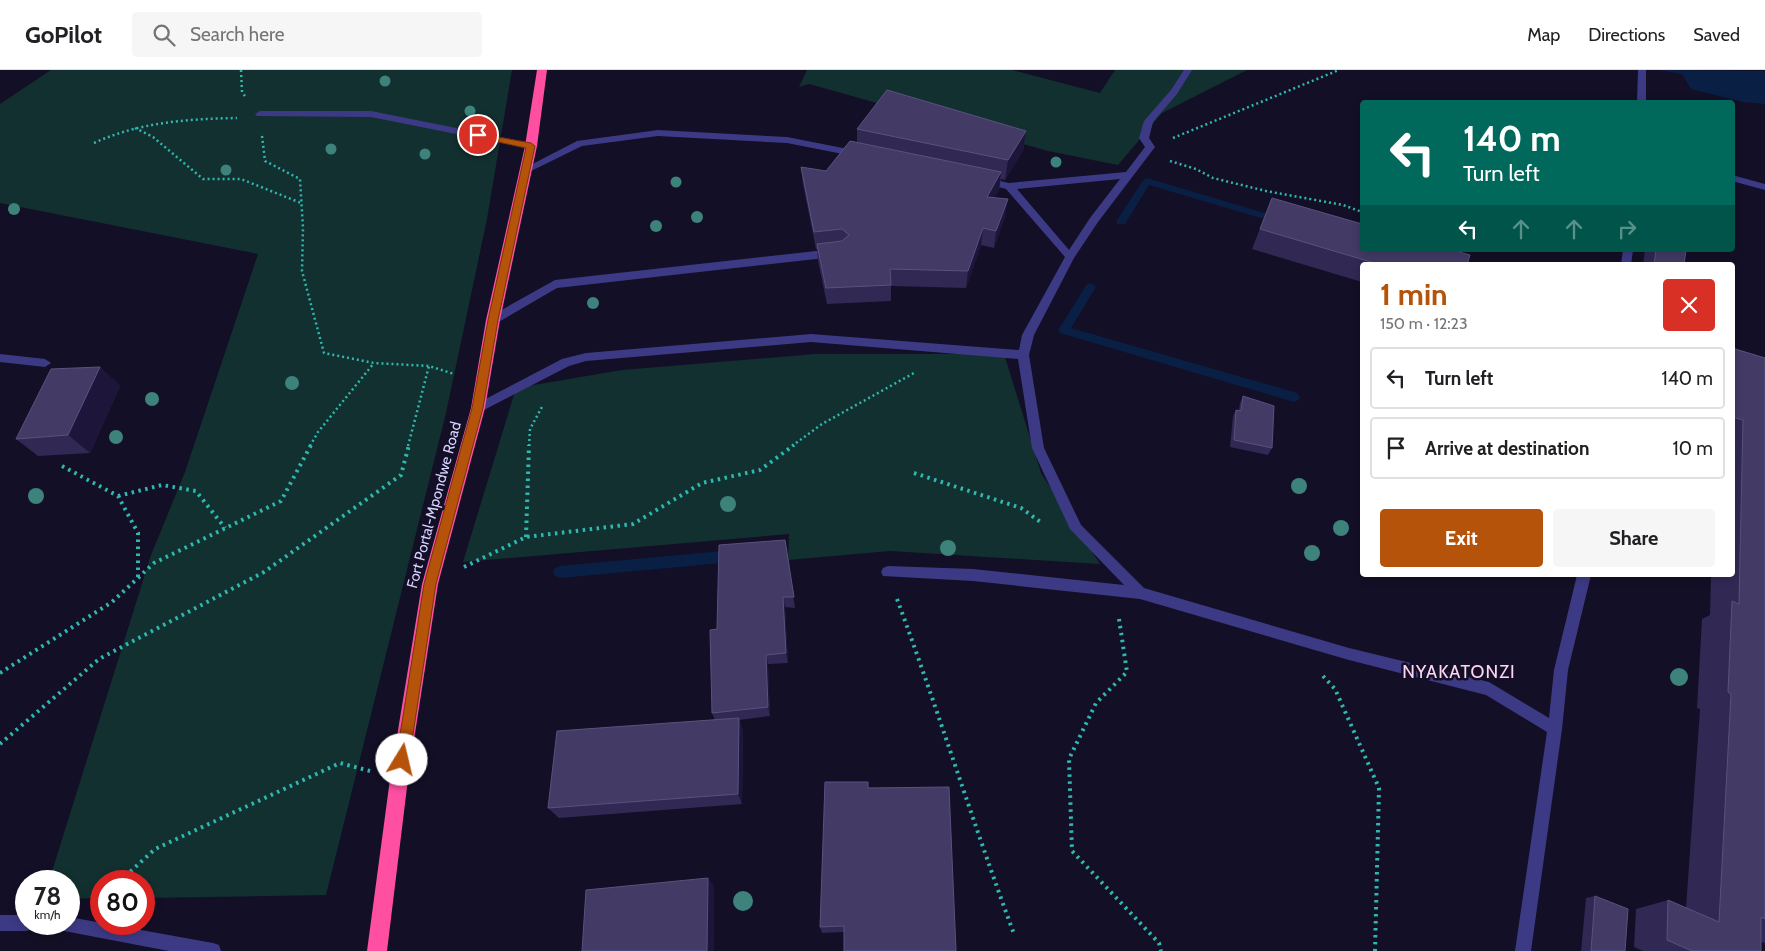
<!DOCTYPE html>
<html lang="en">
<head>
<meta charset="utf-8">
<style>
  :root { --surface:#fff; --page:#f6f6f6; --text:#202124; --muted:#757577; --line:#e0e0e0; --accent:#b45309 }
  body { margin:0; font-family:Cabin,sans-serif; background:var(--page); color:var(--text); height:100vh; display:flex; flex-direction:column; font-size:19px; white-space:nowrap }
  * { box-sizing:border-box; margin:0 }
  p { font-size:16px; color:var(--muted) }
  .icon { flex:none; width:28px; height:28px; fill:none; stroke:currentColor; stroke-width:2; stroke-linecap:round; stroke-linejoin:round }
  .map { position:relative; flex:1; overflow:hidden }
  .details { position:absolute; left:1360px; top:192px; width:375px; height:315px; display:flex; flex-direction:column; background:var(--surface); border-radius:5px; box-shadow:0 2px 8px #0003 }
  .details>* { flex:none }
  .guide { position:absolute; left:1360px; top:30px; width:375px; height:152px; border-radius:5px; box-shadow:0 2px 8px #0003; background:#00695c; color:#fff; overflow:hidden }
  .speed { position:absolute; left:15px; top:800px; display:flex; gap:10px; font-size:25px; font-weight:700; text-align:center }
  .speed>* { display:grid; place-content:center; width:65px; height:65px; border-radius:50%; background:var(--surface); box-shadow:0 2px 8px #0003; line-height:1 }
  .speed small { font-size:12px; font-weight:400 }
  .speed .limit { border:8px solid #d22; background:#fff; color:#111 }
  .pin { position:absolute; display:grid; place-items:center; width:42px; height:42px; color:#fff; margin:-21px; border:2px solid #fff; border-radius:50%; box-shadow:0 1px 5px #0007 }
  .me { position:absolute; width:55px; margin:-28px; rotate:9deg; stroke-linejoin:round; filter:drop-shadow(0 0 4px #0008) }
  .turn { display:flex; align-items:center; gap:18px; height:105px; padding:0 20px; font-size:22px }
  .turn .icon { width:65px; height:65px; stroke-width:2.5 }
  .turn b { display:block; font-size:35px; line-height:42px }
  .lanes { display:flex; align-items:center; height:48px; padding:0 20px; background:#0003; justify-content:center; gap:25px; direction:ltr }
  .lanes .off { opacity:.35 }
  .round { display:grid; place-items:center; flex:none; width:52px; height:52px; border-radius:5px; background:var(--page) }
  .summary { display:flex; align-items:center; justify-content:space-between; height:85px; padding:0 20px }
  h1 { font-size:30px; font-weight:800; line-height:38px; color:var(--accent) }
  .action { display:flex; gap:10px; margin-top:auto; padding:10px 20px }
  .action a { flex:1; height:58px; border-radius:5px; background:var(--accent); color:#fff; font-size:20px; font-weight:800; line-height:58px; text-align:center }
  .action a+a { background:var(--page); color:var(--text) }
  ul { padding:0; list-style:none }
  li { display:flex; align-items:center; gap:15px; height:62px; margin:0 10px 8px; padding:0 10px; border:2px solid var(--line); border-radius:5px }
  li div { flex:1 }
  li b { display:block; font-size:19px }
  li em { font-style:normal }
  header { display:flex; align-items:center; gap:30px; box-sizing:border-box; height:70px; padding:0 25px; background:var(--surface); border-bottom:1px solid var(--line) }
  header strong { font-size:24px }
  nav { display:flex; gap:28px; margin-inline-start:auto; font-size:18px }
  .search { width:350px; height:45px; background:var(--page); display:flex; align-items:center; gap:12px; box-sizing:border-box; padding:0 18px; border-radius:5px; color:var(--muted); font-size:19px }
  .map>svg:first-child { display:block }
  .green { fill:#12302f }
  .water { fill:#0a1f44 }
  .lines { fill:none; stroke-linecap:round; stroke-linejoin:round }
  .stream { fill:#0a1f44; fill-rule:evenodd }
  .path-far1 { stroke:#2fb8b0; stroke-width:2.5; stroke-dasharray:2 3; stroke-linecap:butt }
  .path { stroke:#2fb8b0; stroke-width:4; stroke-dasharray:2.5 4.5; stroke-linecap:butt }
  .minor { fill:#3d3a85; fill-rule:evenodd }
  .highway { fill:#ff4fa3; fill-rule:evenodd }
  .tree { fill:#3d827b }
  .wall { fill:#312854 }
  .shaded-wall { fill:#1d163a }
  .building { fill:#433a66; stroke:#5a527e }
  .route { fill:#b45309; stroke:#753606 }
  .labels { text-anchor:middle; stroke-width:5; stroke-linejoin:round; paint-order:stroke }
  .street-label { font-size:15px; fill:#d9d4ff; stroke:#130f26 }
  .quarter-label { font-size:18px; letter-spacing:1px; fill:#ffd6f0; stroke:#130f26 }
</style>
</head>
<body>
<header>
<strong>GoPilot</strong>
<div class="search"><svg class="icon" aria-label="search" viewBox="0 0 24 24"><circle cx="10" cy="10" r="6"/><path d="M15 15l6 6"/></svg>Search here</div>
<nav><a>Map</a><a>Directions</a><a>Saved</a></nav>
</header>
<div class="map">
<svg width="1765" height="881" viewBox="0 0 1765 881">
  <rect width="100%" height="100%" fill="#130f26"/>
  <g class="green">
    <path d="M 51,0 L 512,0 L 487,149 L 446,343 L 326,825 L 144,828 L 144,811 L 101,811 L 101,828 L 69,829 L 69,811 L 49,811 L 151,485 L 185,402 L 258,184 L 0,133 L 0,34 Z"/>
    <path d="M 807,0 L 1012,0 L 1100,23 L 1115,0 L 1247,0 L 1162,43 L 1118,95 L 1048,81 L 809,14 L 799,17 Z"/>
    <path d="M 815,284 L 1004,284 L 1041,403 L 1100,494 L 890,481 L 788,490 L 789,464 L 463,492 L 516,318 L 622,300 Z"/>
  </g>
  <path class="water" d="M 1658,0 L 1765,1 L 1765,34 L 1743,32 L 1691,19 L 1682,4 Z"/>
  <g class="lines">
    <g class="stream">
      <path d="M 1147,108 L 1268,144 L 1269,146 L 1264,149 L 1149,115 L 1125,154 L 1117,154 L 1117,150 L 1144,109 Z"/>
      <path d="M 1091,213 L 1096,217 L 1071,258 L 1294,322 L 1298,324 L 1300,327 L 1298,330 L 1294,332 L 1060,263 L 1058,260 L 1060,257 L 1087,214 Z"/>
      <path d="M 722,481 L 727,483 L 728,487 L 727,491 L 722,493 L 560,508 L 555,506 L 553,502 L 555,498 L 560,496 Z"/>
    </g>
    <g class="path-far1">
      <path d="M 241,0 L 242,22 L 245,26"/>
      <path d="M 135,58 L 153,67 L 203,109 L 241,109 L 301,133"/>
      <path d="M 262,66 L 265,91 L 300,109 L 303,158 L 302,201 L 324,283 L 374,293 L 429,296 L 454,304"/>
      <path d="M 1173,68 L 1339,0"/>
      <path d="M 94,73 C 140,52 187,49 237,48"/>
      <path d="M 1170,91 L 1196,99 L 1213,108 L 1266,121 L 1343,135 L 1362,142"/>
      <path d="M 310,376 L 318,362 L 374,293"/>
      <path d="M 408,376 L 429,296"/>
      <path d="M 529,376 L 530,359 L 543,335"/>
      <path d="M 792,376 L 822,354 L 914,303"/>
    </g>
    <g class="path">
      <path d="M 62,396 L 118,426 L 138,463 L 138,507"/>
      <path d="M 914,403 L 1021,438 L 1042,453"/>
      <path d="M 118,426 L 162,415 L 196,421 L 225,458"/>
      <path d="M 526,467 L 529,375"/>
      <path d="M 464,497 L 526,467 L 633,454 L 702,413 L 760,400 L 794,375"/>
      <path d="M 897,529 C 938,640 973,753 1014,864"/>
      <path d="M 1119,549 L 1127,602 L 1096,633 L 1069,689 L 1072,781 L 1159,873 L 1161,881"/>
      <path d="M 0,603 L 112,532 L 154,493 L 281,431 L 311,375"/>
      <path d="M 1323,606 L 1335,619 L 1379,718 L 1375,881"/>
      <path d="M 0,674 L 99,589 L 264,502 L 401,405 L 409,375"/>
      <path d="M 120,811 L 155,779 L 340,693 L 370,701"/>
    </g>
    <g class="minor">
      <path d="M 1184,0 L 1192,0 L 1177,24 L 1153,52 L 1149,68 L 1155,77 L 1098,152 L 1074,188 L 1034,265 L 1029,285 L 1044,378 L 1081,455 L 1144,518 L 1349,578 L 1489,612 L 1549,648 L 1554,600 L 1577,505 L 1591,505 L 1568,600 L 1562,659 L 1531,881 L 1515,881 L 1547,662 L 1486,625 L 1349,590 L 1140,529 L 973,511 L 883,506 L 881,502 L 883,498 L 888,496 L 973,499 L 1124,515 L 1070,459 L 1032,378 L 1018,289 L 811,272 L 586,291 L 569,296 L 482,341 L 478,343 L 472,338 L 474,335 L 562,289 L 586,283 L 811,264 L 1019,280 L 1022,265 L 1065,187 L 1006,119 L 980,112 L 978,110 L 983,107 L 1009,113 L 1126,102 L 1145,77 L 1139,68 L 1144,51 L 1171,20 ZM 1120,109 L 1090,148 L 1069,180 L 1017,119 Z"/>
      <path d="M 1638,0 L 1646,0 L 1646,32 L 1637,32 Z"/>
      <path d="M 260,41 L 371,41 L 531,73 L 536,76 L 531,79 L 371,47 L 257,46 L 255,44 Z"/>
      <path d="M 658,60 L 787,67 L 858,81 L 863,84 L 858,87 L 787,73 L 658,66 L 582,76 L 529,102 L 526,103 L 521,100 L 577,71 Z"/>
      <path d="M 1732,105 L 1765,114 L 1765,120 L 1732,111 Z"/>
      <path d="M 834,179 L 839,183 L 834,187 L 557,218 L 497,253 L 489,253 L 488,250 L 489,247 L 555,210 Z"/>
      <path d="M 1623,180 L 1633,180 L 1631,195 L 1621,195 Z"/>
      <path d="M 0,284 L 45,289 L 51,293 L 45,297 L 0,292 Z"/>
      <path d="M 0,845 L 26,845 L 26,854 L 34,854 L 32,859 L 26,861 L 0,861 Z"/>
      <path d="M 69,847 L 213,873 L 219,875 L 221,881 L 169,881 L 59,860 L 57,854 L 69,854 Z"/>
    </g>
    <path class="highway" d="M 537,0 L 547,0 L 537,76 L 500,250 L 485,338 L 438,514 L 408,709 L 387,881 L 367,881 L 390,709 L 422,514 L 471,338 L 486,250 L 525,76 Z"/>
  </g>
  <g class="tree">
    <circle cx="385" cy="11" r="5.5"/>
    <circle cx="470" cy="41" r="5.5"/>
    <circle cx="331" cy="79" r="5.5"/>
    <circle cx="425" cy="84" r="5.5"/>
    <circle cx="1056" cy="92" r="5.5"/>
    <circle cx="226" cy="100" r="5.5"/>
    <circle cx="676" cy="112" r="5.5"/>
    <circle cx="14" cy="139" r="6"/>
    <circle cx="697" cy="147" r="6"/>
    <circle cx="656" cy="156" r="6"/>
    <circle cx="593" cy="233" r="6"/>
    <circle cx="292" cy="313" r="7"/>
    <circle cx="152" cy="329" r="7"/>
    <circle cx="116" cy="367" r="7"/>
    <circle cx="1299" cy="416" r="8"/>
    <circle cx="36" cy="426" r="8"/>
    <circle cx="728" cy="434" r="8"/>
    <circle cx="1341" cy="458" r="8"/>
    <circle cx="948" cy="478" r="8"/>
    <circle cx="1312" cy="483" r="8"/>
    <circle cx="1679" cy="607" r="9"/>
    <circle cx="743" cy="831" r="10"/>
  </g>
  <g class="wall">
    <path d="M 857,59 L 1026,61 L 1023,81 L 1005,110 L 1001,109 L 999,120 L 994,128 L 1005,147 L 994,178 L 981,175 L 966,218 L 891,216 L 891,231 L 827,234 L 818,191 L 817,179 L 816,179 L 803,114 L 801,97 L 826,101 L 857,72 Z"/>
    <path d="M 1272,128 L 1467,195 L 1362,195 L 1362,212 L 1252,179 Z"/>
    <path d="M 1645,180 L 1686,180 L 1684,195 L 1643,195 Z"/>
    <path d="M 1732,278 L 1765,288 L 1765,873 L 1761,872 L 1761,881 L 1643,881 L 1634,877 L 1636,839 L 1668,830 L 1686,838 L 1700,639 L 1697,638 L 1702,549 L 1710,545 L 1711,505 L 1732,505 Z"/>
    <path d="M 100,297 L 120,316 L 90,383 L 38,386 L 16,369 Z"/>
    <path d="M 1243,326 L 1272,378 L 1268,385 L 1230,377 L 1233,346 L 1236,340 L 1239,340 L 1240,333 Z"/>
    <path d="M 785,470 L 795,538 L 785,537 L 788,593 L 768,594 L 770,646 L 739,650 L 743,661 L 742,734 L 559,748 L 548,738 L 715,650 L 712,643 L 717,559 Z"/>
    <path d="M 868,712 L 844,862 L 822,863 L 820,857 Z"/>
    <path d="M 1595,826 L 1625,881 L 1581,881 L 1586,828 Z"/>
  </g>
  <g class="shaded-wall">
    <path d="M 1026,61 L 1023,81 L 1005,110 L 1008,90 Z"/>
    <path d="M 1001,102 L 999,120 L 985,144 L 987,127 Z"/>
    <path d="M 1008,129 L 1005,147 L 994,178 L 996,161 Z"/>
    <path d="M 983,158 L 981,175 L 966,218 L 968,201 Z"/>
    <path d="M 100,297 L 120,316 L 90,383 L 68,365 Z"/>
    <path d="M 783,527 L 785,537 L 788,593 L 786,583 Z"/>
    <path d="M 766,585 L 768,594 L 770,646 L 768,637 Z"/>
    <path d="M 739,648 L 743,661 L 742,734 L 738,724 Z"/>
    <path d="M 708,808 L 714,816 L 714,881 L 707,881 Z"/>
  </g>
  <g class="building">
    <path d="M 887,20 L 1026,61 L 1008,90 L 857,59 Z"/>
    <path d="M 850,71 L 1001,102 L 987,127 L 1008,129 L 996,161 L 983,158 L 968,201 L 890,199 L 891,215 L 826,218 L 817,174 L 842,171 L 849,165 L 842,159 L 814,162 L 801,97 L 826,101 Z"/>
    <path d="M 1272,128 L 1362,154 L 1362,180 L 1452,180 L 1470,185 L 1467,195 L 1381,195 L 1260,159 Z"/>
    <path d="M 1656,180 L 1686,180 L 1684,195 L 1654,195 Z"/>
    <path d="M 1732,278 L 1765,288 L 1765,849 L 1761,847 L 1761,881 L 1692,881 L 1667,870 L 1668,830 L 1719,852 L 1731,624 L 1728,622 L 1732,531 L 1739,534 L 1743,350 L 1732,347 Z"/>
    <path d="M 100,297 L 68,365 L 16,369 L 51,299 Z"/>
    <path d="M 1243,326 L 1274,336 L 1272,378 L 1234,370 L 1236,340 L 1241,341 Z"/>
    <path d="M 785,470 L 794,527 L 783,527 L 786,583 L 766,585 L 768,637 L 712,643 L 710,560 L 717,559 L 719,475 Z"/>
    <path d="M 739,648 L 738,724 L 548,738 L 557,661 Z"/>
    <path d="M 825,712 L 868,712 L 868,718 L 949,717 L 956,881 L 844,881 L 844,856 L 820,857 Z"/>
    <path d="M 708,808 L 707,881 L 582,881 L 586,820 Z"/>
    <path d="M 1595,826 L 1628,839 L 1625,881 L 1591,881 Z"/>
  </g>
  <path class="route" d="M 475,63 L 531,73 L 535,76 L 498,250 L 483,338 L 436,514 L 409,690 L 407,694 L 402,696 L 398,694 L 396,690 L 424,514 L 472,338 L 488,250 L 526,78 L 475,67 Z"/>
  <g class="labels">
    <g class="street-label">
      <text transform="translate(434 435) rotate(-75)" y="5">Fort Portal-Mpondwe Road</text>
    </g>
    <g class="quarter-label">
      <text x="1459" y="608">NYAKATONZI</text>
    </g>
  </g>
</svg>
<div class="speed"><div>78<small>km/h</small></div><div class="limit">80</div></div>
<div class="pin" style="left:478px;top:65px;background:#d93025"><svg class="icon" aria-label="arrive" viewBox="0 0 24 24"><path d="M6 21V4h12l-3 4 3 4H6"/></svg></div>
<svg class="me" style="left:402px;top:690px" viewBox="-20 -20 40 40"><circle r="19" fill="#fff"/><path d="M0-13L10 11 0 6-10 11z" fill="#b45309"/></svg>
<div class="guide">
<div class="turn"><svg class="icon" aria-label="left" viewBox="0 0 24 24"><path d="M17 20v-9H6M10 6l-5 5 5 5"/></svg><div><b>140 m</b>Turn left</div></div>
<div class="lanes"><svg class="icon" aria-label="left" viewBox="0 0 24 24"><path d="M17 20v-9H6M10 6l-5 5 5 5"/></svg><svg class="icon off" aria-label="ahead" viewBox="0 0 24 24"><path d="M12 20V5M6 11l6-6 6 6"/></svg><svg class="icon off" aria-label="ahead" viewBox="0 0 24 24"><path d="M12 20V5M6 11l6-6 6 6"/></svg><svg class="icon off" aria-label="right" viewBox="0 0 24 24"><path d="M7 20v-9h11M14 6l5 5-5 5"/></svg></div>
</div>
<section class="details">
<div class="summary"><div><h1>1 min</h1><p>150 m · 12:23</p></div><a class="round" style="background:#d93025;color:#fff"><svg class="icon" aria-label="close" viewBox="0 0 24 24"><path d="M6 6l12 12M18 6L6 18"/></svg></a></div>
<ul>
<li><svg class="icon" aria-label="left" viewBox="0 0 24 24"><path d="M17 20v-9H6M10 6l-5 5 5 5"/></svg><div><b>Turn left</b></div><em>140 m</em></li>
<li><svg class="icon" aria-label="arrive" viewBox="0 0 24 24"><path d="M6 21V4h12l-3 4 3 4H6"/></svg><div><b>Arrive at destination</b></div><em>10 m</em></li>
</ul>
<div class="action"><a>Exit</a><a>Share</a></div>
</section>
</div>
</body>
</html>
